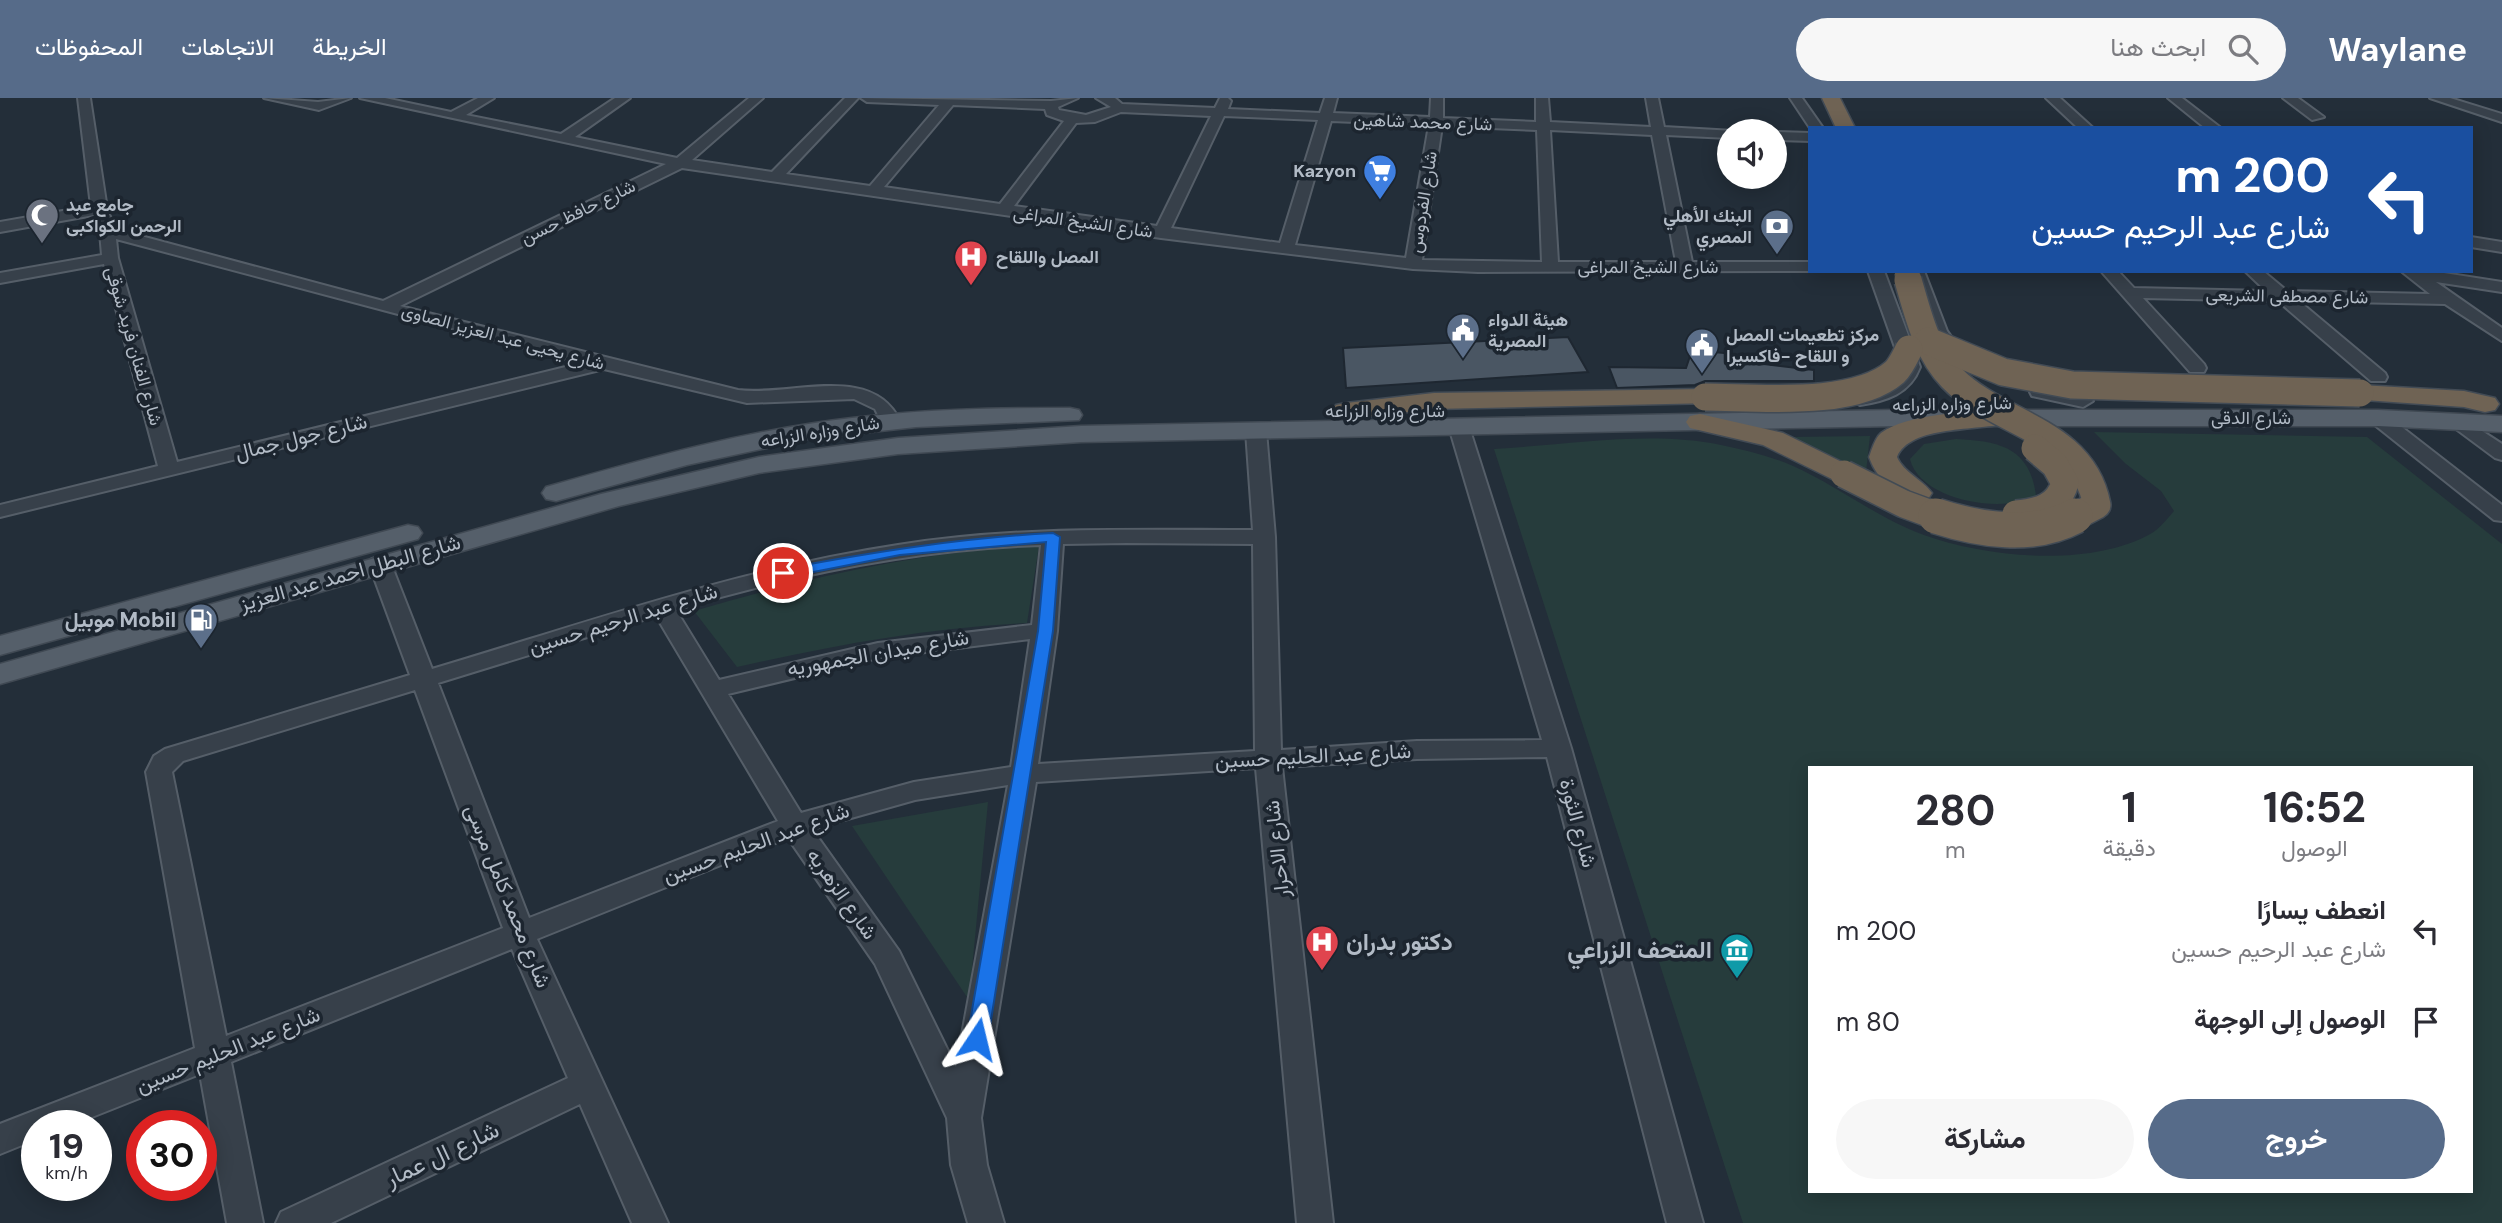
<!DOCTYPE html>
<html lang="ar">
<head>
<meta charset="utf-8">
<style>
  :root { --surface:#fff; --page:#f7f7f7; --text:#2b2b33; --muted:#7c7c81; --accent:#566b89 }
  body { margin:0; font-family:"DM Sans",Vazirmatn,sans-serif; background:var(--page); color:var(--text); direction:rtl; height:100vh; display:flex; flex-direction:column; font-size:26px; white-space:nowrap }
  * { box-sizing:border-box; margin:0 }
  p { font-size:23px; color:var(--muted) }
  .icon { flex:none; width:38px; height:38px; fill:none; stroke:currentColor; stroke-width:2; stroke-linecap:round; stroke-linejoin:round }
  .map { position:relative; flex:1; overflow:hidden; direction:ltr }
  .drawer { position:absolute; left:1808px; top:668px; width:665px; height:427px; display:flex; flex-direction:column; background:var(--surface); border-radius:0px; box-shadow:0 4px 18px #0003; direction:rtl }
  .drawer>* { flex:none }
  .top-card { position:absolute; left:1808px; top:28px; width:665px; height:147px; border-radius:0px; box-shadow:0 4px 18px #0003; direction:rtl; background:#1a4fa0; color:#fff; overflow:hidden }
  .controls { position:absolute; left:1717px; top:21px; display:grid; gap:14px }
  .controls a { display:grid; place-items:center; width:70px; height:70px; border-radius:50%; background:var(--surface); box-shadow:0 4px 18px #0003; font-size:35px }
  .speed { position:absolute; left:21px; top:1012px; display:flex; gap:14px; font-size:35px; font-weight:700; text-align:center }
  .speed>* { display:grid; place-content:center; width:91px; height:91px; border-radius:50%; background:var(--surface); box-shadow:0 4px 18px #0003; line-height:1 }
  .speed small { font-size:18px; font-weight:400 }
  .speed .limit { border:10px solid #d22; background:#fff; color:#111 }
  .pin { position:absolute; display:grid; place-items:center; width:60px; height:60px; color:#fff; margin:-30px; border:4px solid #fff; border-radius:50%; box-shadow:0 2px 7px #0007 }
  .me { position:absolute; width:77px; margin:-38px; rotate:10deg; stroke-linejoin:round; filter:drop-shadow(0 0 5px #0008) }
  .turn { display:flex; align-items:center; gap:24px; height:147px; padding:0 28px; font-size:32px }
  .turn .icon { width:91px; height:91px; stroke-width:2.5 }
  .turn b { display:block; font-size:49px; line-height:60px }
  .eta { display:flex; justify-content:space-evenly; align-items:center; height:119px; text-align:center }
  .eta b { font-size:42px; font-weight:700; line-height:49px }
  .primary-button { display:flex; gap:14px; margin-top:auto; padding:14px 28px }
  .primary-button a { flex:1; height:80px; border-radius:42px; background:var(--accent); color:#fff; font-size:28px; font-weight:700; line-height:80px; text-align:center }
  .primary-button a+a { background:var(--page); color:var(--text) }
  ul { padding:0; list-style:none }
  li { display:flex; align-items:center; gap:21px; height:91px; padding:0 28px }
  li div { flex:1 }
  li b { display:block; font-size:26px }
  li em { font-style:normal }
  header { display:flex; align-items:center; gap:42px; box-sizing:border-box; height:98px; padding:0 35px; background:var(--accent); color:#fff }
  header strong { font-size:33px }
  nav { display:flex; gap:38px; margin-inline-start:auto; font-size:24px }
  .search { width:490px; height:63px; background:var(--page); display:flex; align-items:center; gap:18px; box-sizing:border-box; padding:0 24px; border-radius:38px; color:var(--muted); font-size:26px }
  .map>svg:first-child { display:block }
  .green { fill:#263c3c; fill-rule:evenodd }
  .building { fill:#4a5663; stroke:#1e2731; stroke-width:2 }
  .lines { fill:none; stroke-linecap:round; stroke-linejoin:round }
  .minor-casing { stroke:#555e68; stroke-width:4 }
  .major-casing { stroke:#404953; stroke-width:3 }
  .highway-casing { stroke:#424b55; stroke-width:3 }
  .minor { fill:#37404a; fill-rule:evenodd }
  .major { fill:#555f6a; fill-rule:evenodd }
  .highway { fill:#6f6354; fill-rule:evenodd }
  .highway-bridge-far2-casing { stroke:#424b55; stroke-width:23; stroke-linecap:butt }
  .highway-bridge-far1-casing { stroke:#424b55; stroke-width:30; stroke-linecap:butt }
  .highway-bridge-casing { stroke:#424b55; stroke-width:38; stroke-linecap:butt }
  .highway-bridge-far2 { stroke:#6f6354; stroke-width:21 }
  .highway-bridge-far1 { stroke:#6f6354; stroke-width:27 }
  .highway-bridge { stroke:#6f6354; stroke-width:35 }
  .route { fill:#1a73e8; stroke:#114b97; stroke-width:2 }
  .labels { text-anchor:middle; stroke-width:7; stroke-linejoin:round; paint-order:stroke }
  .far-street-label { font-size:18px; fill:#b2bbc6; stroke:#1c252f }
  .far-poi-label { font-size:18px; font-weight:bold; fill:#b2bbc6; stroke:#1c252f; text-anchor:start }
  .street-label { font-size:21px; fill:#b2bbc6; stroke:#1c252f }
  .poi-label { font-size:21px; font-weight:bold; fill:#b2bbc6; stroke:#1c252f; text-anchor:end }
  .near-poi-label { font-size:24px; font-weight:bold; fill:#b2bbc6; stroke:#1c252f; text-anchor:start }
  .near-street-label { font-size:24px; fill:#b2bbc6; stroke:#1c252f }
</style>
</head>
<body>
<header>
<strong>Waylane</strong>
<div class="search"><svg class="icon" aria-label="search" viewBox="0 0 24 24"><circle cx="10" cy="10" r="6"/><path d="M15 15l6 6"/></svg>ابحث هنا</div>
<nav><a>الخريطة</a><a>الاتجاهات</a><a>المحفوظات</a></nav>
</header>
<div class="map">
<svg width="2502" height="1125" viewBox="0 0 2502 1125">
  <rect width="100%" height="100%" fill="#232e39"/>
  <g class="green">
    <path d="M 2094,334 L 2367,339 L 2502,446 L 2502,1125 L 1743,1125 L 1494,351 C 1566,347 1650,332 1721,347 C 1745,352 1770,358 1793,368 C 1838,388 1877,420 1924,437 C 1988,460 2091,470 2152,435 C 2160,430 2168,420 2174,413 L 2161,393 L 2126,366 ZM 1810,670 L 2471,670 L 2471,1094 L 1810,1094 Z"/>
    <path d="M 1870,338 L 1866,374 L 1790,339 Z"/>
    <path d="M 1956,341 C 2000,343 2030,350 2036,398 C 2003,416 1920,403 1910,361 L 1924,346 Z"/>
    <path d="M 1039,448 L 1027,525 C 926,530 835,547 737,569 L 694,513 C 806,480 921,453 1039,448 Z"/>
    <path d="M 988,704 L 969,902 L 852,728 Z"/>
  </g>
  <g class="building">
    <path d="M 1568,239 L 1588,274 L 1346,290 L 1343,250 Z"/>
    <path d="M 1692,252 L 1735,256 L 1731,262 L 1814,272 L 1814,283 L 1705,283 L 1695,287 L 1617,290 L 1609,269 L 1686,270 Z"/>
  </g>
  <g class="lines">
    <g class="minor-casing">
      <g id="minor">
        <path d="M 78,0 L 90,0 L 107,111 L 115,131 L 383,203 L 666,66 L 360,0 L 385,0 L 451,14 L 478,0 L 494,0 L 466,17 L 561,36 L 615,0 L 630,0 L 575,39 L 677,60 L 749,0 L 763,0 L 692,62 L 772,74 L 845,0 L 858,0 L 786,76 L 870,88 L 939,7 L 867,4 L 861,0 L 1051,3 L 1078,0 L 1058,9 L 1059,12 L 1086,17 L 1111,9 L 1096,0 L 1115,0 L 1122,6 L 1215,10 L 1220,0 L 1228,0 L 1231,3 L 1228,11 L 1320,15 L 1325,0 L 1337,0 L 1333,15 L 1430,19 L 1431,0 L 1443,0 L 1443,20 L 1536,24 L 1536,0 L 1548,0 L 1550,24 L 1651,29 L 1646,0 L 1658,0 L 1664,29 L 1734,33 L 1729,33 L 1729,40 L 1666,37 L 1692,164 L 1810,164 L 1810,173 L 1813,173 L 1478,174 L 1413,171 L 1161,140 L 682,70 L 400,208 L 738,292 C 790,299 872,264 900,323 L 897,327 L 883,327 L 875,311 L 854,301 L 747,305 L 604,271 L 0,419 L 0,407 L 158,368 L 104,166 L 0,185 L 0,175 L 102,157 L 100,134 L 94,117 L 0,134 L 0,124 L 91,108 ZM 953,7 L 1045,11 L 1047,17 L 1064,23 L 1000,106 L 884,89 ZM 1121,14 L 1211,18 L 1157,128 L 1014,108 L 1076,25 L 1095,24 ZM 1224,18 L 1318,22 L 1280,145 L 1171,130 ZM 1331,23 L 1429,27 L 1406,160 L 1295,147 ZM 1442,28 L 1537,32 L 1542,164 L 1422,162 ZM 1550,32 L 1652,37 L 1676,164 L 1558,164 ZM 116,141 L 582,265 L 177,364 L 118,160 Z"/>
        <path d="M 264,0 L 318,4 L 351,0 L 319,12 Z"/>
        <path d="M 1790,0 L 1802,0 L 1823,30 L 1810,30 Z"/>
        <path d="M 2046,0 L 2060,0 L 2093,30 L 2078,30 Z"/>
        <path d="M 2168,0 L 2182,0 L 2221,30 L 2205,30 Z"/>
        <path d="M 2283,0 L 2298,0 L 2324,19 L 2312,22 Z"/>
        <path d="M 2430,0 L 2450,0 L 2502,16 L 2502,24 Z"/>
        <path d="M 1774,34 L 1810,35 L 1810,43 L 1774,42 Z"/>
        <path d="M 2471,139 L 2502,144 L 2502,154 L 2471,149 Z"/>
        <path d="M 1868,173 L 1884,173 L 1920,269 C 1910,296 1886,303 1860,307 L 1850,301 L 1853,297 C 1873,292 1893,291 1902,269 Z"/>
        <path d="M 1908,173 L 1924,173 L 1947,233 L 1964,257 L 1961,261 L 1949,261 L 1929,234 Z"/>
        <path d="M 2101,173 L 2118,173 L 2134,190 L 2266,193 L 2245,173 L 2263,173 L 2287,193 L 2430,196 L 2401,173 L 2431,173 L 2502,184 L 2502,194 L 2436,184 L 2502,230 L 2502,243 L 2445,206 L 2299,203 L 2385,275 L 2387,279 L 2385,283 L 2371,283 L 2278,203 L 2143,200 L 2204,266 L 2206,270 L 2204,274 L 2190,274 Z"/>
        <path d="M 2039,288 L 2090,299 L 2093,303 L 2083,309 L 2032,298 L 2030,294 L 2032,290 Z"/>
        <path d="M 2378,314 L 2385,316 L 2502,407 L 2502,423 L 2494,422 L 2371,324 L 2368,320 L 2371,316 Z"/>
        <path d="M 2459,318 L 2502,346 L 2502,362 L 2495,360 L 2452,328 L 2449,324 L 2452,320 Z"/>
        <path d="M 1459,323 L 1469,329 L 1571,650 L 1703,1125 L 1667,1125 L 1547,659 L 1417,661 L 1282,669 L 1333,1125 L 1297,1125 L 1256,670 L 1036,684 L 981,1020 L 987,1067 L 1004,1125 L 968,1125 L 951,1067 L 947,1020 L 875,866 L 788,740 L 537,841 L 668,1125 L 632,1125 L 580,1006 L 331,1125 L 276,1125 L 281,1114 L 568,980 L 512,851 L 231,964 L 263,1125 L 227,1125 L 200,976 L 72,1027 L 37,1027 L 37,1041 L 0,1056 L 0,1026 L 195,950 L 146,674 L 154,658 L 165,651 L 410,577 L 369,466 L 372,461 L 380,459 L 391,466 L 432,571 C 586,525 739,471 898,447 C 1015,428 1134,432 1253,432 L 1246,333 L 1256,327 L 1266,333 L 1275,439 L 1281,652 L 1417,643 L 1542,642 L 1449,329 ZM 1127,445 L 1253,446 L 1255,653 L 1038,666 L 1057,533 L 1063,446 ZM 1041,447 L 1032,527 L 878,545 L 719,582 L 676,512 C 795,476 917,451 1041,447 ZM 656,518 L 778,723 L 529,820 L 438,585 ZM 1030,541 L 1011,669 L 914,684 L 801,715 L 728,596 L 878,560 ZM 415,592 L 503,830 L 226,938 L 172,674 L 183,663 ZM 1008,687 L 956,969 L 899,853 L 812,731 L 915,702 Z"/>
      </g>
    </g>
    <g class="major-casing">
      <g id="major">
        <path d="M 1070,310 L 1079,312 L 1082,317 L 1079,322 L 916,329 L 808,341 L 687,367 L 556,403 L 546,401 L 542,395 L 546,389 C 647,360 748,332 852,320 C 925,311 997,310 1070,310 Z"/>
        <path d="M 1895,312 L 2378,312 L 2502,318 L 2502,334 L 2378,328 L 1895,328 L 1081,344 L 898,356 L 759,375 L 619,408 L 0,586 L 0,566 L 601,396 L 759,359 L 898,340 L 1081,328 Z"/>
        <path d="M 408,427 L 418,429 L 422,435 L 418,441 L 0,557 L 0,538 Z"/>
      </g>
    </g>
    <g class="highway-casing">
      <g id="highway">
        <path d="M 1822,0 L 1840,0 L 1855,30 L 1836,30 Z"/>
        <path d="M 2360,287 L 2464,293 L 2495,300 L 2499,306 L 2495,312 L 2485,314 L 2464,309 L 2350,301 L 2346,295 L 2350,289 Z"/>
        <path d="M 1705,291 L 1715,293 L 1719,299 L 1715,305 L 1434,311 L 1346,321 L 1336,319 L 1332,313 L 1336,307 L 1346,305 L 1434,295 Z"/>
        <path d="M 1999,311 L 2009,313 L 2013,319 L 2009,325 C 1978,333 1910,327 1897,359 C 1904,375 1922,381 1932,395 L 1928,401 C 1902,408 1877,382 1869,359 C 1872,351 1875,340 1881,335 C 1908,315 1966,315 1999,311 Z"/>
        <path d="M 1700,316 L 1783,335 L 1854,370 L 1859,376 L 1854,382 L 1844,385 L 1834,382 L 1763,347 L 1690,330 L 1686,324 L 1690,318 Z"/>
      </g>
    </g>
    <use href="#minor" class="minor"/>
    <use href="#major" class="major"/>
    <use href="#highway" class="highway"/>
    <g class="highway-bridge-far2-casing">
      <path id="highway-bridge-far2" d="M 1905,173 L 1908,183"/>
    </g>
    <g class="highway-bridge-far1-casing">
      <g id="highway-bridge-far1">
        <path d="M 1908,182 C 1918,216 1926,253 1952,280 C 1999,328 2082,331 2097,407 L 2072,420"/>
        <path d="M 1928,243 L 2003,274 L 2072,287 L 2360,295"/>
        <path d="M 1705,299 C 1756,299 1854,310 1895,274 C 1901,268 1905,259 1909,251"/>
        <path d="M 1844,376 L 1904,406 L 1942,420"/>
        <path d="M 2016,416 C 2039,414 2058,409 2065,385 L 2055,367 L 2035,350"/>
      </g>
    </g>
    <g class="highway-bridge-casing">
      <path id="highway-bridge" d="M 1936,418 C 1980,432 2032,441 2075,418"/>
    </g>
    <use href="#highway-bridge-far2" class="highway-bridge-far2"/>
    <use href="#highway-bridge-far1" class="highway-bridge-far1"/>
    <use href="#highway-bridge" class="highway-bridge"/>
  </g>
  <path class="route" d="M 1053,435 L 1060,439 L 1053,533 L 988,941 L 985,947 L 977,949 L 970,947 L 967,941 L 1038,533 L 1046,444 L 900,457 L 783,480 L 776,475 L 783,471 C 873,454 961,440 1053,435 Z"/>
  <defs>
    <g id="supermarket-pin" transform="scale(1.75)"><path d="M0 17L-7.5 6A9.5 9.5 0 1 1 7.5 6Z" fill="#3f7fe0" stroke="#1c252f"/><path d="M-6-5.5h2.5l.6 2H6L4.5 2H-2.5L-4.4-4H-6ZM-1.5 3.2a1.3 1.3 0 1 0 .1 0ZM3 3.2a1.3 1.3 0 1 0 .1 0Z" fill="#fff"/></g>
    <g id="mosque-pin" transform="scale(1.75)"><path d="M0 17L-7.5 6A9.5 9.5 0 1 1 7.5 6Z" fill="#6b7280" stroke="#1c252f"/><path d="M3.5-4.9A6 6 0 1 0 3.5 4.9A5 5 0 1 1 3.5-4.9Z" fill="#fff"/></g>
    <g id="bank-pin" transform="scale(1.75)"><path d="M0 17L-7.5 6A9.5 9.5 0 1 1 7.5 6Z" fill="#5c6f8a" stroke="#1c252f"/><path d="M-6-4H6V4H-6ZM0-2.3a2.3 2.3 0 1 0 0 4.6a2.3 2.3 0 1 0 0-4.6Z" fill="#fff"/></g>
    <g id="hospital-pin" transform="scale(1.75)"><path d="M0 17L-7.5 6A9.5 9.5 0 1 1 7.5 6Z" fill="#e0444e" stroke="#1c252f"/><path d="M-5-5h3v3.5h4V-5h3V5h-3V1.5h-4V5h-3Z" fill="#fff"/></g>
    <g id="civic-pin" transform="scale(1.75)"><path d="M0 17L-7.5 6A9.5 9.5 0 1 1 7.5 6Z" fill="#5c6f8a" stroke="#1c252f"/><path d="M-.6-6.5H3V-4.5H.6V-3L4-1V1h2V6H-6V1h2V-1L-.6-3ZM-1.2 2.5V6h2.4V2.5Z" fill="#fff"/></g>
    <g id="fuel-pin" transform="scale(1.75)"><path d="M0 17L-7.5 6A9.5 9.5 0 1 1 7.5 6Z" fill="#5c6f8a" stroke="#1c252f"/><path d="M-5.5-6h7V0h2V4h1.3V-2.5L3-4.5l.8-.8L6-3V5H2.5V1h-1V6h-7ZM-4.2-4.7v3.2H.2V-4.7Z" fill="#fff"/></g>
    <g id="museum-pin" transform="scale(1.75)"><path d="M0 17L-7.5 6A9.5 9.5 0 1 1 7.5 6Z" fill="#0f9aa8" stroke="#1c252f"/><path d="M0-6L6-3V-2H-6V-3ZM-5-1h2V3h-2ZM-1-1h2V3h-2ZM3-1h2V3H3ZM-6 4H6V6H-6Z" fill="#fff"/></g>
  </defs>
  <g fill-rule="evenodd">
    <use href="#supermarket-pin" x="1380" y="73"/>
    <use href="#mosque-pin" x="42" y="117"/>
    <use href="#bank-pin" x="1777" y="128"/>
    <use href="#hospital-pin" x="971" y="159"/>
    <use href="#civic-pin" x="1463" y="232"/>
    <use href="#civic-pin" x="1702" y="247"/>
    <use href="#fuel-pin" x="201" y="522"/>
    <use href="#hospital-pin" x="1322" y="844"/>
    <use href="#museum-pin" x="1737" y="852"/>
  </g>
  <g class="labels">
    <g class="far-street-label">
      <text transform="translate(1423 24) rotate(2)" y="6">شارع محمد شاهين</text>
      <text transform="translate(1423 104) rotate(-81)" y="6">شارع الفردوس</text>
      <text transform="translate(578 114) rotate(-26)" y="6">شارع حافظ حسن</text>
      <text transform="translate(1083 124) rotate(8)" y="6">شارع الشيخ المراغى</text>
      <text x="1648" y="175">شارع الشيخ المراغى</text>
      <text transform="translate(2287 198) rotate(1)" y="6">شارع مصطفى الشريعى</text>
      <text transform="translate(503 239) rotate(15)" y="6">شارع يحيى عبد العزيز الصاوى</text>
      <text transform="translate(134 248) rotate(74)" y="6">شارع الفنان فريد شوقى</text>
      <text transform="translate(1952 306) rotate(-1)" y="6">شارع وزاره الزراعه</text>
      <text x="1385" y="319">شارع وزاره الزراعه</text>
      <text x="2251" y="326">شارع الدقى</text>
      <text transform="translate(820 334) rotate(-9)" y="6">شارع وزاره الزراعه</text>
    </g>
    <g class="far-poi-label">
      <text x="1356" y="79" text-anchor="end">Kazyon</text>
      <text x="66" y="113">جامع عبد<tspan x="66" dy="21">الرحمن الكواكبى</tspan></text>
      <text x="1752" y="124" text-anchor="end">البنك الأهلي<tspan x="1752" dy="21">المصري</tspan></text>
      <text x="996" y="165">المصل واللقاح</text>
      <text x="1488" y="228">هيئة الدواء<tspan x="1488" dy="21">المصرية</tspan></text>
      <text x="1726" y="243">مركز تطعيمات المصل<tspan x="1726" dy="21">و اللقاح -فاكسيرا</tspan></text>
    </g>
    <g class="street-label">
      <text transform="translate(301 339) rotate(-14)" y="7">شارع جول جمال</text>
      <text transform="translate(350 475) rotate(-16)" y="7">شارع البطل احمد عبد العزيز</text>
      <text transform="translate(623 521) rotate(-17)" y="7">شارع عبد الرحيم حسين</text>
      <text transform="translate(878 555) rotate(-10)" y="7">شارع ميدان الجمهوريه</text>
      <text transform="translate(1313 658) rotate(-3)" y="7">شارع عبد الحليم حسين</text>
      <text transform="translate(1578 725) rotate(75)" y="7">شارع الثورة</text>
      <text transform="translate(756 745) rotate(-20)" y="7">شارع عبد الحليم حسين</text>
      <text transform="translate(1277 751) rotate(-96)" y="7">شارع الاحرار</text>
      <text transform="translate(842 796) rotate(55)" y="7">شارع الزهريه</text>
      <text transform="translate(508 798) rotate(68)" y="7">شارع محمد كامل مرسى</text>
      <text transform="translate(228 952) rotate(-22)" y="7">شارع عبد الحليم حسين</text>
    </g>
    <g class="poi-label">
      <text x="176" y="529">موبيل Mobil</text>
    </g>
    <g class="near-poi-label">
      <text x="1346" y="852">دكتور بدران</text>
      <text x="1712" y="860" text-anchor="end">المتحف الزراعي</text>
    </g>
    <g class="near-street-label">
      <text transform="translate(442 1056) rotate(-25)" y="8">شارع ال عمار</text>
    </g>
  </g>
</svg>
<div class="controls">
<a><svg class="icon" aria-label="sound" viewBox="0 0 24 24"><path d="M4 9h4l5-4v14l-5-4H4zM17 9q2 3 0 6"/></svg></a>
</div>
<div class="speed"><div>19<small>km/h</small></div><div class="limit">30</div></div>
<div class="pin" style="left:783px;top:475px;background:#d93025"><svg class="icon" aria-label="arrive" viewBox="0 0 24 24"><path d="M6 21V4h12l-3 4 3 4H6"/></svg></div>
<svg class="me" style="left:977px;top:941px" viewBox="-20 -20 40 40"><path d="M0-17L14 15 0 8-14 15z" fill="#1a73e8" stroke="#fff" stroke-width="4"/></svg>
<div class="top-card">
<div class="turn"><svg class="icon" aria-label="left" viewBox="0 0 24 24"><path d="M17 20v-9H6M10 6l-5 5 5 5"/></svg><div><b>200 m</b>شارع عبد الرحيم حسين</div></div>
</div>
<section class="drawer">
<div class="eta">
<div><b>16:52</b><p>الوصول</p></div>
<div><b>1</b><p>دقيقة</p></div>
<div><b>280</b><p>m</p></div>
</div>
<ul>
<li><svg class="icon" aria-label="left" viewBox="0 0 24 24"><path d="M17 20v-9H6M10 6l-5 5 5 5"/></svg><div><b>انعطف يسارًا</b><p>شارع عبد الرحيم حسين</p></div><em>200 m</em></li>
<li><svg class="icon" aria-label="arrive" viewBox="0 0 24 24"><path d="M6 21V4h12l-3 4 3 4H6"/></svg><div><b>الوصول إلى الوجهة</b></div><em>80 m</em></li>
</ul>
<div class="primary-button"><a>خروج</a><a>مشاركة</a></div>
</section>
</div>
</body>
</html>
